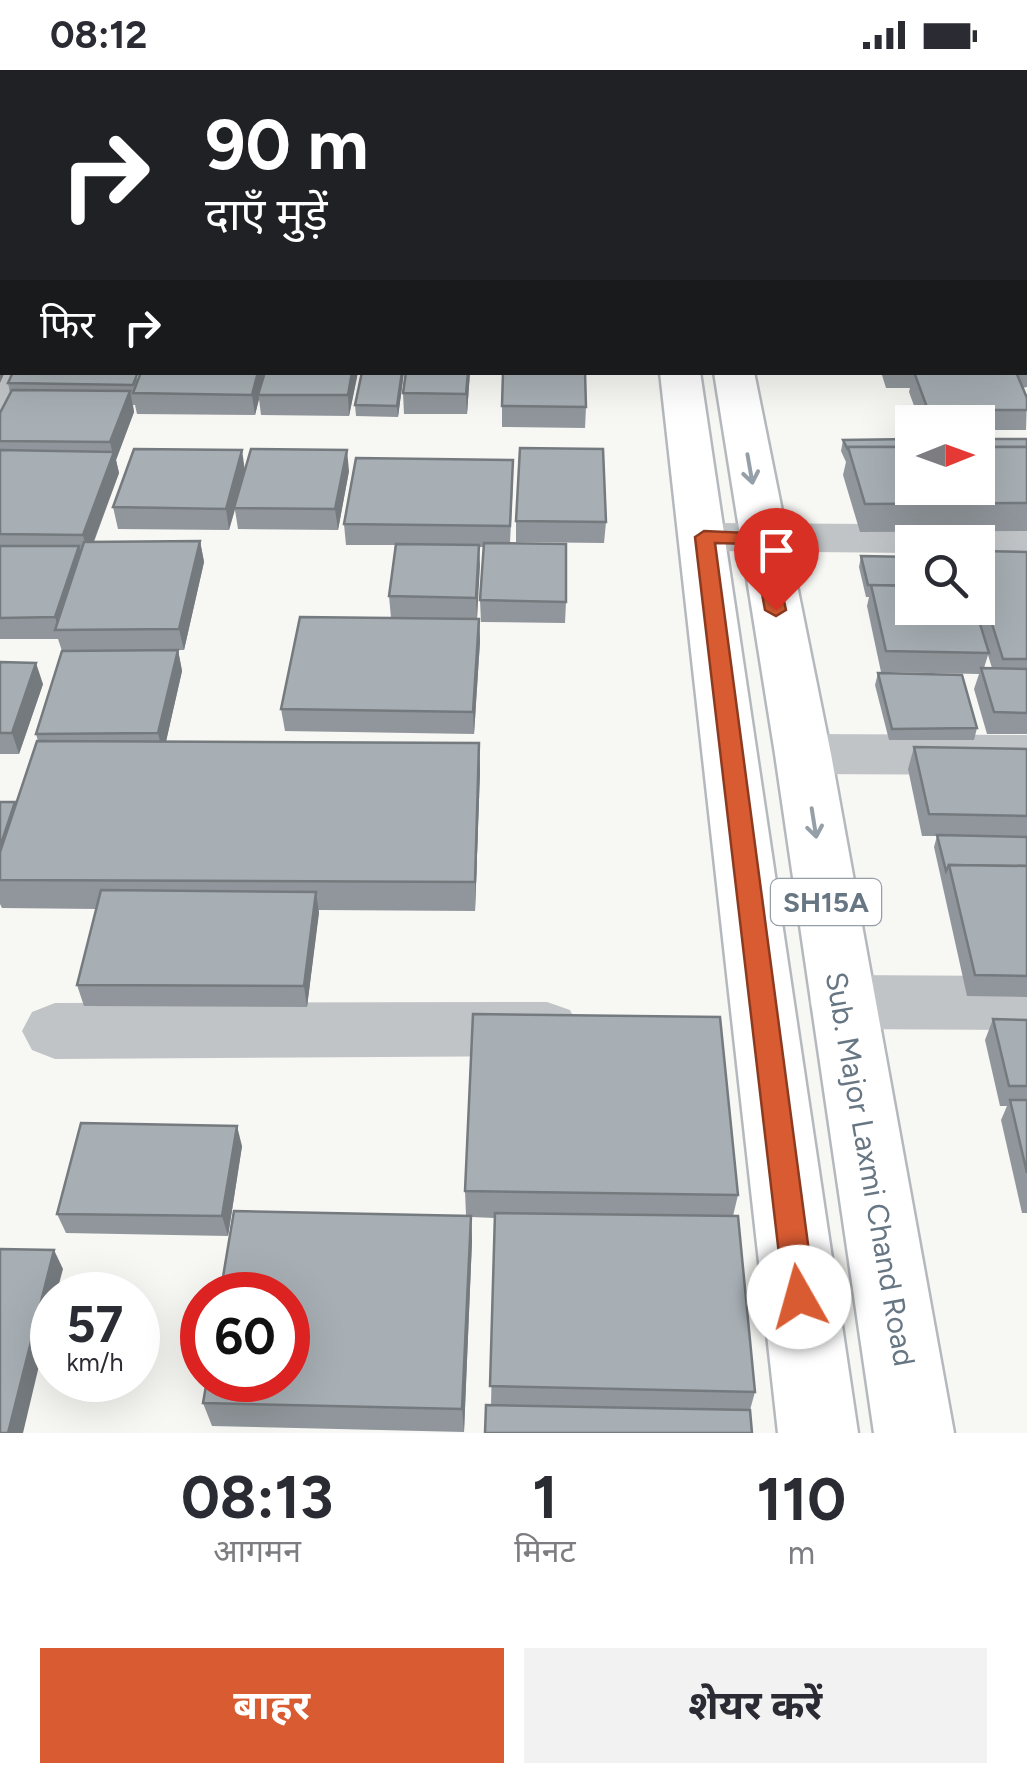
<!DOCTYPE html>
<html lang="hi">
<head>
<meta charset="utf-8">
<style>
  :root { --surface:#fff; --page:#f2f2f3; --text:#2b2b33; --muted:#7c7c81; --accent:#d95b31 }
  body { margin:0; font-family:Figtree,"Noto Sans Devanagari",sans-serif; background:var(--page); color:var(--text); height:100vh; display:flex; flex-direction:column; font-size:38px; white-space:nowrap }
  * { box-sizing:border-box; margin:0 }
  p { font-size:32px; color:var(--muted) }
  .icon { flex:none; width:55px; height:55px; fill:none; stroke:currentColor; stroke-width:2; stroke-linecap:round; stroke-linejoin:round }
  .map { position:relative; height:1363px; overflow:hidden }
  .details { display:flex; flex-direction:column; background:var(--surface); flex:1 }
  .details>* { flex:none }
  .guide { position:absolute; left:0px; top:0px; width:1028px; height:305px; box-shadow:0 10px 40px #0002; background:#202124; color:#fff; overflow:hidden }
  .needle { width:65px; rotate:89deg }
  .buttons { position:absolute; left:895px; top:335px; display:grid; gap:20px }
  .buttons a { display:grid; place-items:center; width:100px; height:100px; border-radius:0px; background:var(--surface); box-shadow:0 10px 40px #0002; font-size:50px }
  .speed { position:absolute; left:30px; top:1202px; display:flex; gap:20px; font-size:50px; font-weight:700; text-align:center }
  .speed>* { display:grid; place-content:center; width:130px; height:130px; border-radius:50%; background:var(--surface); box-shadow:0 10px 40px #0002; line-height:1 }
  .speed small { font-size:25px; font-weight:400 }
  .speed .limit { border:15px solid #d22; background:#fff; color:#111 }
  .pin { position:absolute; display:grid; place-items:center; width:85px; height:85px; color:#fff; margin:-102px -42px; border-radius:50% 50% 50% 0; rotate:-45deg; box-shadow:0 0 10px #0007 }
  .pin .icon { rotate:45deg }
  .me { position:absolute; width:110px; margin:-55px; rotate:353deg; stroke-linejoin:round; filter:drop-shadow(0 0 8px #0008) }
  .turn { display:flex; align-items:center; gap:35px; height:210px; padding:0 40px; font-size:45px }
  .turn .icon { width:130px; height:130px; stroke-width:2.5 }
  .turn b { display:block; font-size:70px; line-height:85px }
  .then { display:flex; align-items:center; height:95px; padding:0 40px; background:#0003; gap:20px; font-size:38px }
  .eta { display:flex; justify-content:space-evenly; align-items:center; height:170px; text-align:center }
  .eta b { font-size:60px; font-weight:700; line-height:70px }
  .button { display:flex; gap:20px; margin-top:auto; padding:20px 40px }
  .button a { flex:1; height:115px; border-radius:0px; background:var(--accent); color:#fff; font-size:40px; font-weight:700; line-height:115px; text-align:center }
  .button a+a { background:var(--page); color:var(--text) }
  .status { display:flex; justify-content:space-between; align-items:center; height:70px; padding:0 50px; background:var(--surface); direction:ltr }
  .status svg { height:28px; fill:currentColor }
  .map>svg:first-child { display:block }
  .lines { fill:none; stroke-linecap:round; stroke-linejoin:round }
  .major-casing { stroke:#b5b9bd; stroke-width:5 }
  .minor { fill:#c0c4c7; fill-rule:evenodd }
  .major { fill:#fff; fill-rule:evenodd }
  .wall { fill:#90969b; fill-rule:evenodd }
  .shaded-wall { fill:#757a7e }
  .building { fill:#a7afb4; stroke:#757a7e; stroke-width:2.5 }
  .oneway { stroke:#959fa8 }
  .route { fill:#d95b31; stroke:#8d3b20; stroke-width:2.5 }
  .labels { text-anchor:middle; stroke-width:10; stroke-linejoin:round; paint-order:stroke }
  .shield { fill:#fff; stroke:#959fa8; stroke-width:2.5 }
  .shield-label { font-size:28px; font-weight:bold; fill:#677683 }
  .street-label { font-size:30px; fill:#677683; stroke:#fff }
</style>
</head>
<body>
<div class="status"><b>08:12</b><svg viewBox="0 0 49 12"><path d="M0 12V9h3v3zM5 12V6h3v6zM10 12V3h3v9zM15 12V0h3v12zM26 1h20v11H26zM47 4h2v5h-2z"/></svg></div>
<div class="map">
<svg width="1027" height="1363" viewBox="0 0 1027 1363">
  <rect width="100%" height="100%" fill="#f7f7f4"/>
  <g class="lines">
    <g class="major-casing">
      <g id="major">
        <path d="M 626,0 L 656,0 L 657,2 L 628,2 Z"/>
        <path d="M 668,0 L 698,0 L 698,2 L 669,2 Z"/>
        <path d="M 660,302 L 700,302 L 858,1363 L 778,1363 Z"/>
        <path d="M 714,302 L 754,302 L 831,684 L 954,1363 L 874,1363 L 775,684 Z"/>
      </g>
    </g>
    <g class="minor">
      <path d="M 144,0 L 172,0 L 173,1 L 143,2 Z"/>
      <rect x="1025" y="104" width="2" height="20"/>
      <path d="M 0,293 L 2,302 L 34,302 L 15,340 L 0,344 Z"/>
      <path d="M 704,453 L 1027,455 L 1027,483 L 978,483 L 978,472 L 912,472 L 912,483 L 704,481 L 687,477 L 681,467 L 687,457 Z"/>
      <path d="M 803,664 L 1027,665 L 1027,705 L 803,704 L 784,698 L 775,684 L 784,670 Z"/>
      <path d="M 841,905 L 1027,906 L 1027,960 L 841,959 L 818,951 L 809,932 L 818,913 Z"/>
      <path d="M 547,932 L 570,940 L 580,959 L 570,978 L 547,986 L 55,989 L 32,980 L 22,961 L 32,942 L 55,933 Z"/>
    </g>
    <use href="#major" class="major"/>
  </g>
  <g class="wall">
    <path d="M 2,40 L 2,256 L 0,256 L 0,45 Z"/>
    <rect x="1025" y="40" width="2" height="58"/>
    <rect x="1025" y="138" width="2" height="58"/>
    <path d="M 1025,262 L 1027,262 L 1027,317 L 1022,318 L 1027,328 L 1026,360 L 978,360 L 978,352 L 920,352 L 909,322 L 910,318 L 886,318 L 881,302 L 1025,302 Z"/>
    <path d="M 358,302 L 349,346 L 261,345 L 259,329 L 255,345 L 137,344 L 135,335 L 133,335 L 134,342 L 116,390 L 119,403 L 94,472 L 200,471 L 204,492 L 184,580 L 178,580 L 182,601 L 166,671 L 479,673 L 480,702 L 475,841 L 319,840 L 307,937 L 84,936 L 77,915 L 97,839 L 2,838 L 0,834 L 0,732 L 16,734 L 38,671 L 36,664 L 62,581 L 58,569 L 0,569 L 0,371 L 10,323 L 8,313 Z"/>
    <path d="M 362,302 L 404,302 L 398,347 L 356,346 L 355,335 Z"/>
    <path d="M 406,302 L 470,302 L 467,344 L 404,344 L 403,323 Z"/>
    <path d="M 502,336 L 586,337 L 585,358 L 502,357 Z"/>
    <path d="M 1027,369 L 1027,461 L 860,462 L 843,405 L 846,392 L 841,381 L 843,370 Z"/>
    <path d="M 245,399 L 349,401 L 338,460 L 238,459 L 235,440 L 229,460 L 118,459 L 113,437 Z"/>
    <path d="M 513,411 L 510,473 L 566,532 L 565,553 L 481,552 L 480,530 L 484,477 L 479,477 L 477,549 L 391,548 L 389,526 L 395,475 L 346,475 L 344,454 Z"/>
    <path d="M 516,451 L 606,452 L 604,473 L 516,472 Z"/>
    <path d="M 978,481 L 1027,482 L 1027,664 L 987,664 L 974,619 L 979,604 L 881,602 L 867,536 L 869,527 L 866,527 L 859,497 L 861,486 L 912,538 L 978,538 ZM 988,585 L 992,598 L 984,598 Z"/>
    <path d="M 479,549 L 480,571 L 474,664 L 285,661 L 281,639 Z"/>
    <path d="M 0,592 L 43,614 L 19,684 L 0,684 Z"/>
    <path d="M 878,603 L 977,658 L 974,670 L 889,670 L 875,615 Z"/>
    <path d="M 914,677 L 1027,679 L 1027,927 L 967,926 L 934,777 L 937,766 L 922,766 L 908,699 Z"/>
    <path d="M 993,949 L 1027,950 L 1027,1143 L 1022,1143 L 1001,1050 L 1007,1036 L 1000,1036 L 985,970 Z"/>
    <path d="M 242,1076 L 228,1166 L 66,1163 L 57,1144 Z"/>
    <path d="M 465,1121 L 738,1125 L 733,1146 L 755,1322 L 750,1340 L 491,1336 L 495,1148 L 471,1147 L 472,1171 L 464,1362 L 212,1356 L 203,1333 L 466,1145 Z"/>
  </g>
  <g class="shaded-wall">
    <path d="M 0,0 L 10,0 L 9,2 L 2,2 L 2,23 L 0,27 Z"/>
    <path d="M 82,0 L 95,0 L 94,2 L 80,2 Z"/>
    <path d="M 2,275 L 2,302 L 5,302 L 0,313 L 0,280 Z"/>
    <path d="M 258,302 L 266,302 L 258,325 L 259,329 L 255,345 L 252,325 Z"/>
    <path d="M 352,302 L 358,302 L 349,346 L 348,325 Z"/>
    <path d="M 402,302 L 404,302 L 398,347 L 397,336 Z"/>
    <path d="M 468,302 L 470,302 L 467,344 L 466,324 Z"/>
    <path d="M 130,321 L 134,342 L 116,390 L 119,403 L 88,486 L 83,465 L 113,385 L 110,372 Z"/>
    <path d="M 242,380 L 245,401 L 229,460 L 226,439 Z"/>
    <path d="M 347,380 L 349,401 L 338,460 L 335,439 Z"/>
    <path d="M 200,471 L 204,492 L 184,580 L 179,559 Z"/>
    <path d="M 479,475 L 480,496 L 477,549 L 476,528 Z"/>
    <path d="M 79,476 L 84,497 L 59,560 L 55,547 Z"/>
    <path d="M 479,549 L 480,571 L 474,664 L 473,642 Z"/>
    <path d="M 178,580 L 182,601 L 163,685 L 158,663 Z"/>
    <path d="M 36,593 L 43,614 L 19,684 L 12,663 Z"/>
    <path d="M 479,673 L 480,702 L 475,841 L 475,812 Z"/>
    <path d="M 316,822 L 319,843 L 307,937 L 304,916 Z"/>
    <path d="M 237,1056 L 242,1076 L 228,1166 L 222,1146 Z"/>
    <path d="M 471,1146 L 472,1171 L 464,1362 L 462,1339 Z"/>
    <path d="M 54,1180 L 63,1199 L 56,1225 L 52,1225 L 52,1241 L 23,1363 L 8,1363 Z"/>
  </g>
  <g class="building">
    <path d="M 31,0 L 82,0 L 80,2 L 29,2 Z"/>
    <path d="M 100,0 L 138,0 L 136,2 L 98,2 Z"/>
    <path d="M 742,0 L 836,0 L 837,2 L 743,2 Z"/>
    <path d="M 846,0 L 907,0 L 908,2 L 848,2 Z"/>
    <path d="M 924,0 L 961,0 L 962,2 L 925,2 Z"/>
    <path d="M 970,0 L 1020,0 L 1022,2 L 972,2 Z"/>
    <rect x="0" y="49" width="2" height="32"/>
    <rect x="0" y="94" width="2" height="28"/>
    <rect x="0" y="122" width="2" height="33"/>
    <rect x="1025" y="138" width="2" height="39"/>
    <rect x="0" y="162" width="2" height="39"/>
    <rect x="0" y="210" width="2" height="26"/>
    <rect x="1025" y="262" width="2" height="35"/>
    <path d="M 13,302 L 138,302 L 133,315 L 8,313 Z"/>
    <path d="M 141,302 L 258,302 L 252,325 L 133,323 Z"/>
    <path d="M 265,302 L 352,302 L 348,325 L 258,325 Z"/>
    <path d="M 362,302 L 402,302 L 397,336 L 355,335 Z"/>
    <path d="M 406,302 L 468,302 L 466,324 L 403,323 Z"/>
    <path d="M 503,302 L 585,302 L 586,337 L 502,336 Z"/>
    <path d="M 914,302 L 1016,302 L 1027,328 L 1027,340 L 928,340 Z"/>
    <path d="M 12,320 L 130,321 L 110,372 L 0,371 L 0,343 Z"/>
    <path d="M 912,369 L 912,377 L 848,377 L 848,380 L 843,370 Z"/>
    <rect x="978" y="369" width="49" height="8"/>
    <path d="M 848,377 L 912,377 L 912,418 L 978,418 L 978,377 L 1027,377 L 1027,433 L 865,434 Z"/>
    <path d="M 520,378 L 603,379 L 606,452 L 516,451 Z"/>
    <path d="M 134,379 L 242,380 L 226,439 L 113,437 Z"/>
    <path d="M 251,379 L 347,380 L 335,439 L 234,438 Z"/>
    <path d="M 0,380 L 114,382 L 83,465 L 0,464 Z"/>
    <path d="M 356,388 L 513,390 L 510,456 L 344,454 Z"/>
    <path d="M 200,471 L 179,559 L 55,560 L 84,472 Z"/>
    <path d="M 484,473 L 566,474 L 566,532 L 480,530 Z"/>
    <path d="M 396,474 L 479,475 L 476,528 L 389,526 Z"/>
    <path d="M 0,476 L 79,476 L 55,547 L 0,548 Z"/>
    <path d="M 978,481 L 1027,482 L 1027,589 L 1003,589 L 978,509 Z"/>
    <path d="M 861,486 L 912,487 L 912,516 L 868,515 Z"/>
    <path d="M 871,515 L 912,516 L 912,538 L 975,538 L 989,583 L 886,581 Z"/>
    <path d="M 300,547 L 479,549 L 473,642 L 281,639 Z"/>
    <path d="M 178,580 L 158,663 L 36,664 L 62,581 Z"/>
    <path d="M 0,592 L 36,593 L 12,663 L 0,663 Z"/>
    <path d="M 981,598 L 1027,599 L 1027,643 L 994,642 Z"/>
    <path d="M 878,603 L 962,605 L 977,658 L 892,659 Z"/>
    <path d="M 37,671 L 479,673 L 475,812 L 0,810 L 0,782 Z"/>
    <path d="M 914,677 L 1027,679 L 1027,746 L 929,744 Z"/>
    <path d="M 0,732 L 15,732 L 0,777 Z"/>
    <path d="M 937,765 L 1027,767 L 1027,796 L 949,795 L 946,801 Z"/>
    <path d="M 949,795 L 1027,796 L 1027,906 L 975,905 Z"/>
    <path d="M 101,820 L 316,822 L 304,916 L 77,915 Z"/>
    <path d="M 473,944 L 720,947 L 738,1125 L 465,1121 Z"/>
    <path d="M 993,949 L 1027,950 L 1027,1016 L 1009,1016 Z"/>
    <path d="M 1010,1030 L 1027,1030 L 1027,1103 Z"/>
    <path d="M 81,1053 L 237,1056 L 222,1146 L 57,1144 Z"/>
    <path d="M 234,1141 L 471,1146 L 462,1339 L 203,1333 L 207,1310 L 288,1310 L 288,1225 L 220,1225 Z"/>
    <path d="M 495,1143 L 738,1146 L 755,1322 L 490,1316 Z"/>
    <path d="M 0,1179 L 54,1180 L 8,1363 L 0,1363 Z"/>
    <path d="M 486,1335 L 750,1340 L 752,1363 L 485,1363 Z"/>
  </g>
  <defs><path id="oneway-shaft" d="M-6 0H5M1.5-3L5.5 0L1.5 3" fill="none" stroke-width="1.6" stroke-linecap="round" stroke-linejoin="round" transform="scale(2.5)"/></defs>
  <g class="oneway">
    <use href="#oneway-shaft" transform="translate(750 399) rotate(80)"/>
    <use href="#oneway-shaft" transform="translate(814 753) rotate(81)"/>
  </g>
  <path class="route" d="M 704,461 L 769,464 L 786,540 L 776,546 L 765,540 L 753,474 L 715,473 L 815,1227 L 810,1238 L 799,1242 L 788,1238 L 784,1227 L 695,467 Z"/>
  <g class="labels">
    <rect class="shield" x="771" y="809" width="110" height="46" rx="8"/>
    <g class="shield-label">
      <text x="826" y="842">SH15A</text>
    </g>
    <g class="street-label">
      <text transform="translate(870 1099) rotate(80)" y="10">Sub. Major Laxmi Chand Road</text>
    </g>
  </g>
</svg>
<div class="buttons">
<a><svg class="needle" viewBox="-14 -14 28 28"><path d="M0-13l5 13h-10z" fill="#e53935"/><path d="M0 13l5-13h-10z" fill="#7c7c81"/></svg></a>
<a><svg class="icon" aria-label="search" viewBox="0 0 24 24"><circle cx="10" cy="10" r="6"/><path d="M15 15l6 6"/></svg></a>
</div>
<div class="speed"><div>57<small>km/h</small></div><div class="limit">60</div></div>
<div class="pin" style="left:776px;top:540px;background:#d93025"><svg class="icon" aria-label="arrive" viewBox="0 0 24 24"><path d="M6 21V4h12l-3 4 3 4H6"/></svg></div>
<svg class="me" style="left:799px;top:1227px" viewBox="-20 -20 40 40"><circle r="19" fill="#fff"/><path d="M0-13L10 11 0 6-10 11z" fill="#d95b31"/></svg>
<div class="guide">
<div class="turn"><svg class="icon" aria-label="right" viewBox="0 0 24 24"><path d="M7 20v-9h11M14 6l5 5-5 5"/></svg><div><b>90 m</b>दाएँ मुड़ें</div></div>
<div class="then">फिर<svg class="icon" aria-label="right" viewBox="0 0 24 24"><path d="M7 20v-9h11M14 6l5 5-5 5"/></svg></div>
</div>
</div>
<section class="details">
<div class="eta">
<div><b>08:13</b><p>आगमन</p></div>
<div><b>1</b><p>मिनट</p></div>
<div><b>110</b><p>m</p></div>
</div>
<div class="button"><a>बाहर</a><a>शेयर करें</a></div>
</section>
</body>
</html>
